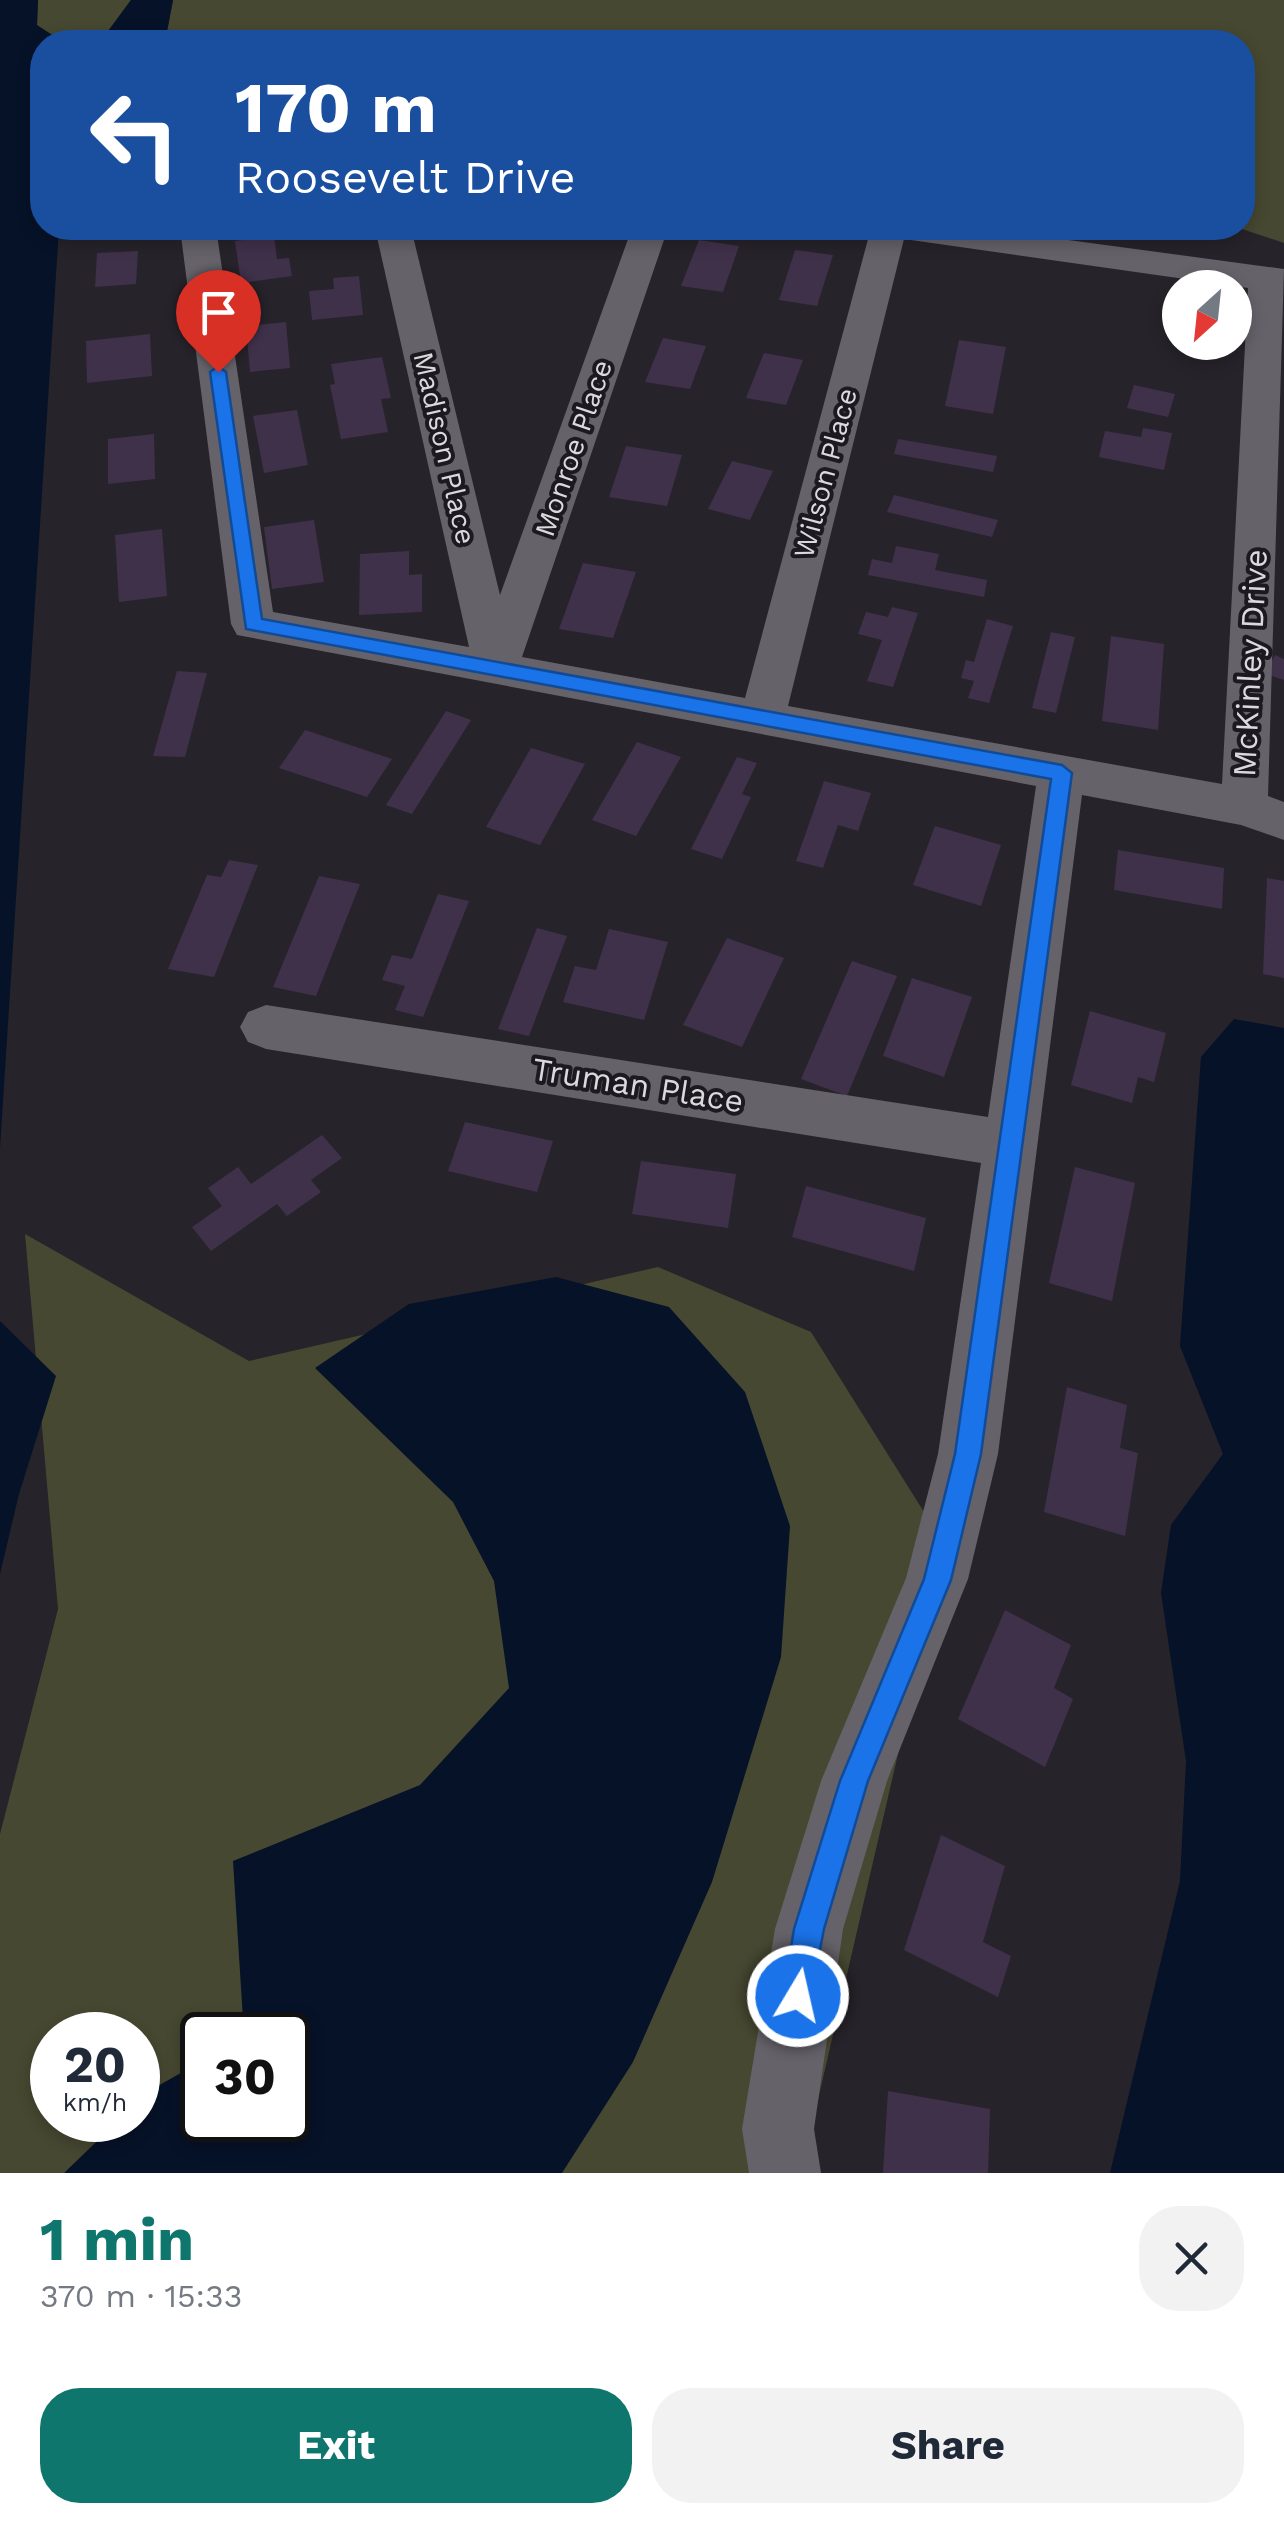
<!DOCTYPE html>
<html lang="en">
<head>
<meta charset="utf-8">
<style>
  :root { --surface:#fff; --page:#f2f2f3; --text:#1f2937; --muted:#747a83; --accent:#0f766e }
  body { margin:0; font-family:"Work Sans",sans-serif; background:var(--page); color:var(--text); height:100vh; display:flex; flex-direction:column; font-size:38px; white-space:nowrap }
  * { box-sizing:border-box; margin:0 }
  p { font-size:32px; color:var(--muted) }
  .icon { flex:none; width:55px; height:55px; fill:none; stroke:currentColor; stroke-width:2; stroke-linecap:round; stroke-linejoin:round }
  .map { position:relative; height:2173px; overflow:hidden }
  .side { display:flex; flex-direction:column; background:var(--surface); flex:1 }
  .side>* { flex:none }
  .guide { position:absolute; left:30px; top:30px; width:1225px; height:210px; border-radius:40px; box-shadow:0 5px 15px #0003; background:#1a4fa0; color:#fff; overflow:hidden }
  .needle { width:65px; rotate:207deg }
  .tools { position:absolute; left:1162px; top:270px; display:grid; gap:20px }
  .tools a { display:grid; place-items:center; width:90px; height:90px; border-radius:50%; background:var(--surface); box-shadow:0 5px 15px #0003; font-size:50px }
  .speed { position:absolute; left:30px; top:2012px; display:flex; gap:20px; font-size:50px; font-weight:700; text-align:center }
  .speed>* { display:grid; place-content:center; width:130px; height:130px; border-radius:50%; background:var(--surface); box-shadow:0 5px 15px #0003; line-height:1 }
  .speed small { font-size:25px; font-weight:400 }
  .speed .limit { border:5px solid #111; border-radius:15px; background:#fff; color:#111 }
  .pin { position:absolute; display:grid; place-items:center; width:85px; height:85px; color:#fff; margin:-102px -42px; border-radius:50% 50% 50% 0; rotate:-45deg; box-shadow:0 0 10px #0007 }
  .pin .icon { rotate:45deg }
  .me { position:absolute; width:110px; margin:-55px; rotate:9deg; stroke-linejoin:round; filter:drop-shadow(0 0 8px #0008) }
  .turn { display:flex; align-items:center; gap:35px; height:210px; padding:0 40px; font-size:45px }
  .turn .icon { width:130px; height:130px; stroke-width:2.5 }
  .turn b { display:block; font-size:70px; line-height:85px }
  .round { display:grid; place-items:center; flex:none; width:105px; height:105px; border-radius:40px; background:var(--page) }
  .overview { display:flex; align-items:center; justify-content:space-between; height:170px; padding:0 40px }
  h1 { font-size:60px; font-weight:700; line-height:75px; color:var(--accent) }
  .cta { display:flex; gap:20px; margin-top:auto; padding:20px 40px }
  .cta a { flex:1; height:115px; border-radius:40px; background:var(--accent); color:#fff; font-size:40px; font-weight:700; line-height:115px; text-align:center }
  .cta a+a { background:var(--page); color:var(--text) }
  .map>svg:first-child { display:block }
  .green { fill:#464831; fill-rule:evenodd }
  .water { fill:#061228 }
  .building { fill:#40314b }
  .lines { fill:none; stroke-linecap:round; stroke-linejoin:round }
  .street { fill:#65626a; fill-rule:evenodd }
  .route { fill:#1a73e8; stroke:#114b97; stroke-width:2.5 }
  .labels { text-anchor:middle; stroke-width:8; stroke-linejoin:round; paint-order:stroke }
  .far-street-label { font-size:28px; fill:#dbd9de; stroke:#1c1a20 }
  .street-label { font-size:32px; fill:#dbd9de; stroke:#1c1a20 }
</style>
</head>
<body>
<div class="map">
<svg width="1284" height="2173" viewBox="0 0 1284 2173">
  <rect width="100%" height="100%" fill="#26232a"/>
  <g class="green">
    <path d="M 38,0 L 131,0 L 100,42 L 58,42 L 37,25 Z"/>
    <path d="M 173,0 L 1284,0 L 1284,243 L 1239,228 L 1242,228 L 1242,42 L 165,42 Z"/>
    <path d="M 25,1234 L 249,1361 L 658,1267 L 811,1332 L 946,1547 L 801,2173 L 0,2173 L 0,1834 L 58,1609 ZM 52,2035 L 138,2035 L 138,2120 L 52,2120 ZM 202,2035 L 288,2035 L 288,2120 L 202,2120 Z"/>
  </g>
  <g class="water">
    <path d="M 0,0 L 38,0 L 37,25 L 63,42 L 42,42 L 42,228 L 59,228 L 0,1148 Z"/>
    <path d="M 131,0 L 173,0 L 165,42 L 100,42 Z"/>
    <path d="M 1234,1019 L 1284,1028 L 1284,2173 L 1110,2173 L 1180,1881 L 1186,1761 L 1161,1593 L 1171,1525 L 1223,1454 L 1180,1346 L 1201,1057 Z"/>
    <path d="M 556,1277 L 669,1307 L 745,1392 L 790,1526 L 781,1657 L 712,1882 L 633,2062 L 562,2173 L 64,2173 L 119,2120 L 138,2120 L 138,2102 L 149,2091 L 202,2061 L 202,2120 L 288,2120 L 288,2035 L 244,2035 L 233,1861 L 420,1785 L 509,1688 L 494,1581 L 453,1502 L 315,1368 L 409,1304 Z"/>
    <path d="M 0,1321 L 56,1376 L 19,1494 L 0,1574 Z"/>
  </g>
  <g class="building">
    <path d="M 274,236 L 277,259 L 289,258 L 292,276 L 241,283 L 235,241 Z"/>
    <path d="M 699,240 L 739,246 L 723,292 L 681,286 Z"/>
    <path d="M 795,250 L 833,255 L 817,306 L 779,300 Z"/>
    <path d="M 138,251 L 136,284 L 95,287 L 97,253 Z"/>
    <path d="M 359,276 L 363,315 L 312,320 L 309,291 L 334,289 L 333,278 Z"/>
    <path d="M 286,322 L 290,368 L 250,372 L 246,326 Z"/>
    <path d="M 150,334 L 152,376 L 87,383 L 86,341 Z"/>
    <path d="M 663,338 L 706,346 L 690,389 L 645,382 Z"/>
    <path d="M 959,340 L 1006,347 L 993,414 L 945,406 Z"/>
    <path d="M 764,353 L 803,360 L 786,405 L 746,398 Z"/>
    <path d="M 382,357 L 391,398 L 381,399 L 388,432 L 341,439 L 330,385 L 335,384 L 331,364 Z"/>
    <path d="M 1134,385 L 1175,394 L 1168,417 L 1127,408 Z"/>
    <path d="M 297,410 L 308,465 L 264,473 L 253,416 Z"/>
    <path d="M 1143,428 L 1172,433 L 1164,470 L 1099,457 L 1105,431 L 1141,437 Z"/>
    <path d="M 154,434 L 155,479 L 108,484 L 108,439 Z"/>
    <path d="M 898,439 L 997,456 L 993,472 L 894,454 Z"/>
    <path d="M 626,446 L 682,455 L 667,506 L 609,497 Z"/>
    <path d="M 732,461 L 773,471 L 750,520 L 708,509 Z"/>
    <path d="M 894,495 L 998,520 L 992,537 L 887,512 Z"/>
    <path d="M 314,520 L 324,582 L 272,589 L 264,527 Z"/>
    <path d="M 162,529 L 167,596 L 119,602 L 115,535 Z"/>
    <path d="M 896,546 L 939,554 L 935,570 L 987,580 L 984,597 L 868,575 L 872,559 L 892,563 Z"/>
    <path d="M 409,551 L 409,575 L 422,574 L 422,612 L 359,615 L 360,554 Z"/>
    <path d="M 583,563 L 636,572 L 613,638 L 559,629 Z"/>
    <path d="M 892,607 L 918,613 L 893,687 L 867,681 L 882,640 L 858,634 L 866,612 L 888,617 Z"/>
    <path d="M 987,619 L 1013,626 L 989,703 L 968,698 L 974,681 L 961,678 L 966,660 L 974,662 Z"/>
    <path d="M 1051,632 L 1075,637 L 1056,713 L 1032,708 Z"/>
    <path d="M 1111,636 L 1164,644 L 1158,730 L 1102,721 Z"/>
    <path d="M 1275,655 L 1284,659 L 1284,680 L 1266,674 Z"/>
    <path d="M 177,671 L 207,673 L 185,757 L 153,756 Z"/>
    <path d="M 446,711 L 471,720 L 412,814 L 386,805 Z"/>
    <path d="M 305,730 L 392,759 L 367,797 L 279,768 Z"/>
    <path d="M 637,742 L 681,757 L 636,836 L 592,820 Z"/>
    <path d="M 531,748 L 585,764 L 540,845 L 486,827 Z"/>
    <path d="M 737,757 L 757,763 L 742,794 L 751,797 L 722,859 L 691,849 Z"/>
    <path d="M 824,781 L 871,793 L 858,831 L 838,825 L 823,868 L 796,861 Z"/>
    <path d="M 935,826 L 1001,845 L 981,906 L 913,885 Z"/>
    <path d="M 1118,850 L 1224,868 L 1222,909 L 1114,890 Z"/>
    <path d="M 229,860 L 258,865 L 214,977 L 168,969 L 207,875 L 221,877 Z"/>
    <path d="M 319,876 L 360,884 L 316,996 L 273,987 Z"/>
    <path d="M 1267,878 L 1284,881 L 1284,978 L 1263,974 Z"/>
    <path d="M 438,894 L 469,901 L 423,1017 L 395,1010 L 405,986 L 382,980 L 392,955 L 412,959 Z"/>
    <path d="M 537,928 L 567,936 L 529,1036 L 498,1029 Z"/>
    <path d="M 609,929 L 668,942 L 644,1020 L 563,1002 L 575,966 L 596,970 Z"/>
    <path d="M 727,938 L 784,958 L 742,1047 L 683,1025 Z"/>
    <path d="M 852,961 L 897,976 L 847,1096 L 801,1079 Z"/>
    <path d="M 912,978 L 972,997 L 944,1077 L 883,1056 Z"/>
    <path d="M 1090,1011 L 1166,1033 L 1154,1082 L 1138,1077 L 1132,1103 L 1071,1085 Z"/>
    <path d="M 465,1122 L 553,1141 L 537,1192 L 448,1171 Z"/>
    <path d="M 322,1135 L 342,1158 L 311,1180 L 321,1192 L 287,1216 L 277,1204 L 211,1251 L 192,1227 L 222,1206 L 208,1188 L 238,1167 L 251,1184 Z"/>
    <path d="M 641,1161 L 736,1174 L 728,1228 L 632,1214 Z"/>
    <path d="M 1075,1167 L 1135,1183 L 1112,1301 L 1049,1283 Z"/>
    <path d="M 806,1186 L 926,1218 L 914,1271 L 792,1237 Z"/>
    <path d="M 1067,1387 L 1127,1405 L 1120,1448 L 1138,1453 L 1125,1536 L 1044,1512 Z"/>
    <path d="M 1005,1610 L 1071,1645 L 1054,1688 L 1073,1699 L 1045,1767 L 958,1719 Z"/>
    <path d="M 941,1835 L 1005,1866 L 983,1942 L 1011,1956 L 998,1997 L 904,1950 Z"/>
    <path d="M 888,2091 L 990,2109 L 988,2173 L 883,2173 Z"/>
  </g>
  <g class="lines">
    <path class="street" d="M 180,228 L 216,228 L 273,612 L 469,647 L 375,228 L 411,228 L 500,595 L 632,228 L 668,228 L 522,657 L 745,698 L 871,228 L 979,228 L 1284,269 L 1268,796 L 1284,802 L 1284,840 L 1241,825 L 1082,795 L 998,1454 L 968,1579 L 887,1781 L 843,1929 L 814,2129 L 821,2173 L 749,2173 L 742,2129 L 775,1929 L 821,1781 L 906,1578 L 938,1454 L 981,1163 L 266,1049 L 248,1042 L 240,1027 L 248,1012 L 266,1005 L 988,1117 L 1036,786 L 237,635 L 231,624 ZM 904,239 L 1248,288 L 1222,784 L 788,706 Z"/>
  </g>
  <path class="route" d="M 218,366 L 226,372 L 262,619 L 1062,765 L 1072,773 L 981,1454 L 951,1580 L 868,1781 L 824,1929 L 809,2006 L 798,2011 L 788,2006 L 783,1996 L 794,1929 L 840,1781 L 924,1579 L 955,1454 L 1051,779 L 246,629 L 210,372 Z"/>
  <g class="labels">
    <g class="far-street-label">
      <text transform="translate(445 448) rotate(77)" y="10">Madison Place</text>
      <text transform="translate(573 448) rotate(-71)" y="10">Monroe Place</text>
      <text transform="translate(825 473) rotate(-75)" y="10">Wilson Place</text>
    </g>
    <g class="street-label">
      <text transform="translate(1250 663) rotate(-87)" y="11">McKinley Drive</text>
      <text transform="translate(638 1085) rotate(9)" y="11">Truman Place</text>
    </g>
  </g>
</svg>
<div class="tools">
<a><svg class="needle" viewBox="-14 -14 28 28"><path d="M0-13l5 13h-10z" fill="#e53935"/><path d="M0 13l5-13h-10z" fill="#747a83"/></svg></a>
</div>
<div class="speed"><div>20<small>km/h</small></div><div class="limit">30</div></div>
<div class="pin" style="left:218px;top:372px;background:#d93025"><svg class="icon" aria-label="arrive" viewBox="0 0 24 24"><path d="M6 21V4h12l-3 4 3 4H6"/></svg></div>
<svg class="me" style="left:798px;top:1996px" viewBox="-20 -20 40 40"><circle r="17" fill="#1a73e8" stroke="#fff" stroke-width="3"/><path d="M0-11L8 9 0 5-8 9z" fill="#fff"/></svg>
<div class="guide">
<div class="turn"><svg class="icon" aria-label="left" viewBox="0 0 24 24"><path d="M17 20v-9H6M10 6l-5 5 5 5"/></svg><div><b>170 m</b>Roosevelt Drive</div></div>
</div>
</div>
<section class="side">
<div class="overview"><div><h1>1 min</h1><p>370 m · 15:33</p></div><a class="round"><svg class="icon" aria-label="close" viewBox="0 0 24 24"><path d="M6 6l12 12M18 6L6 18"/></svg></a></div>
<div class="cta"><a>Exit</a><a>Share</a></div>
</section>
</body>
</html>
